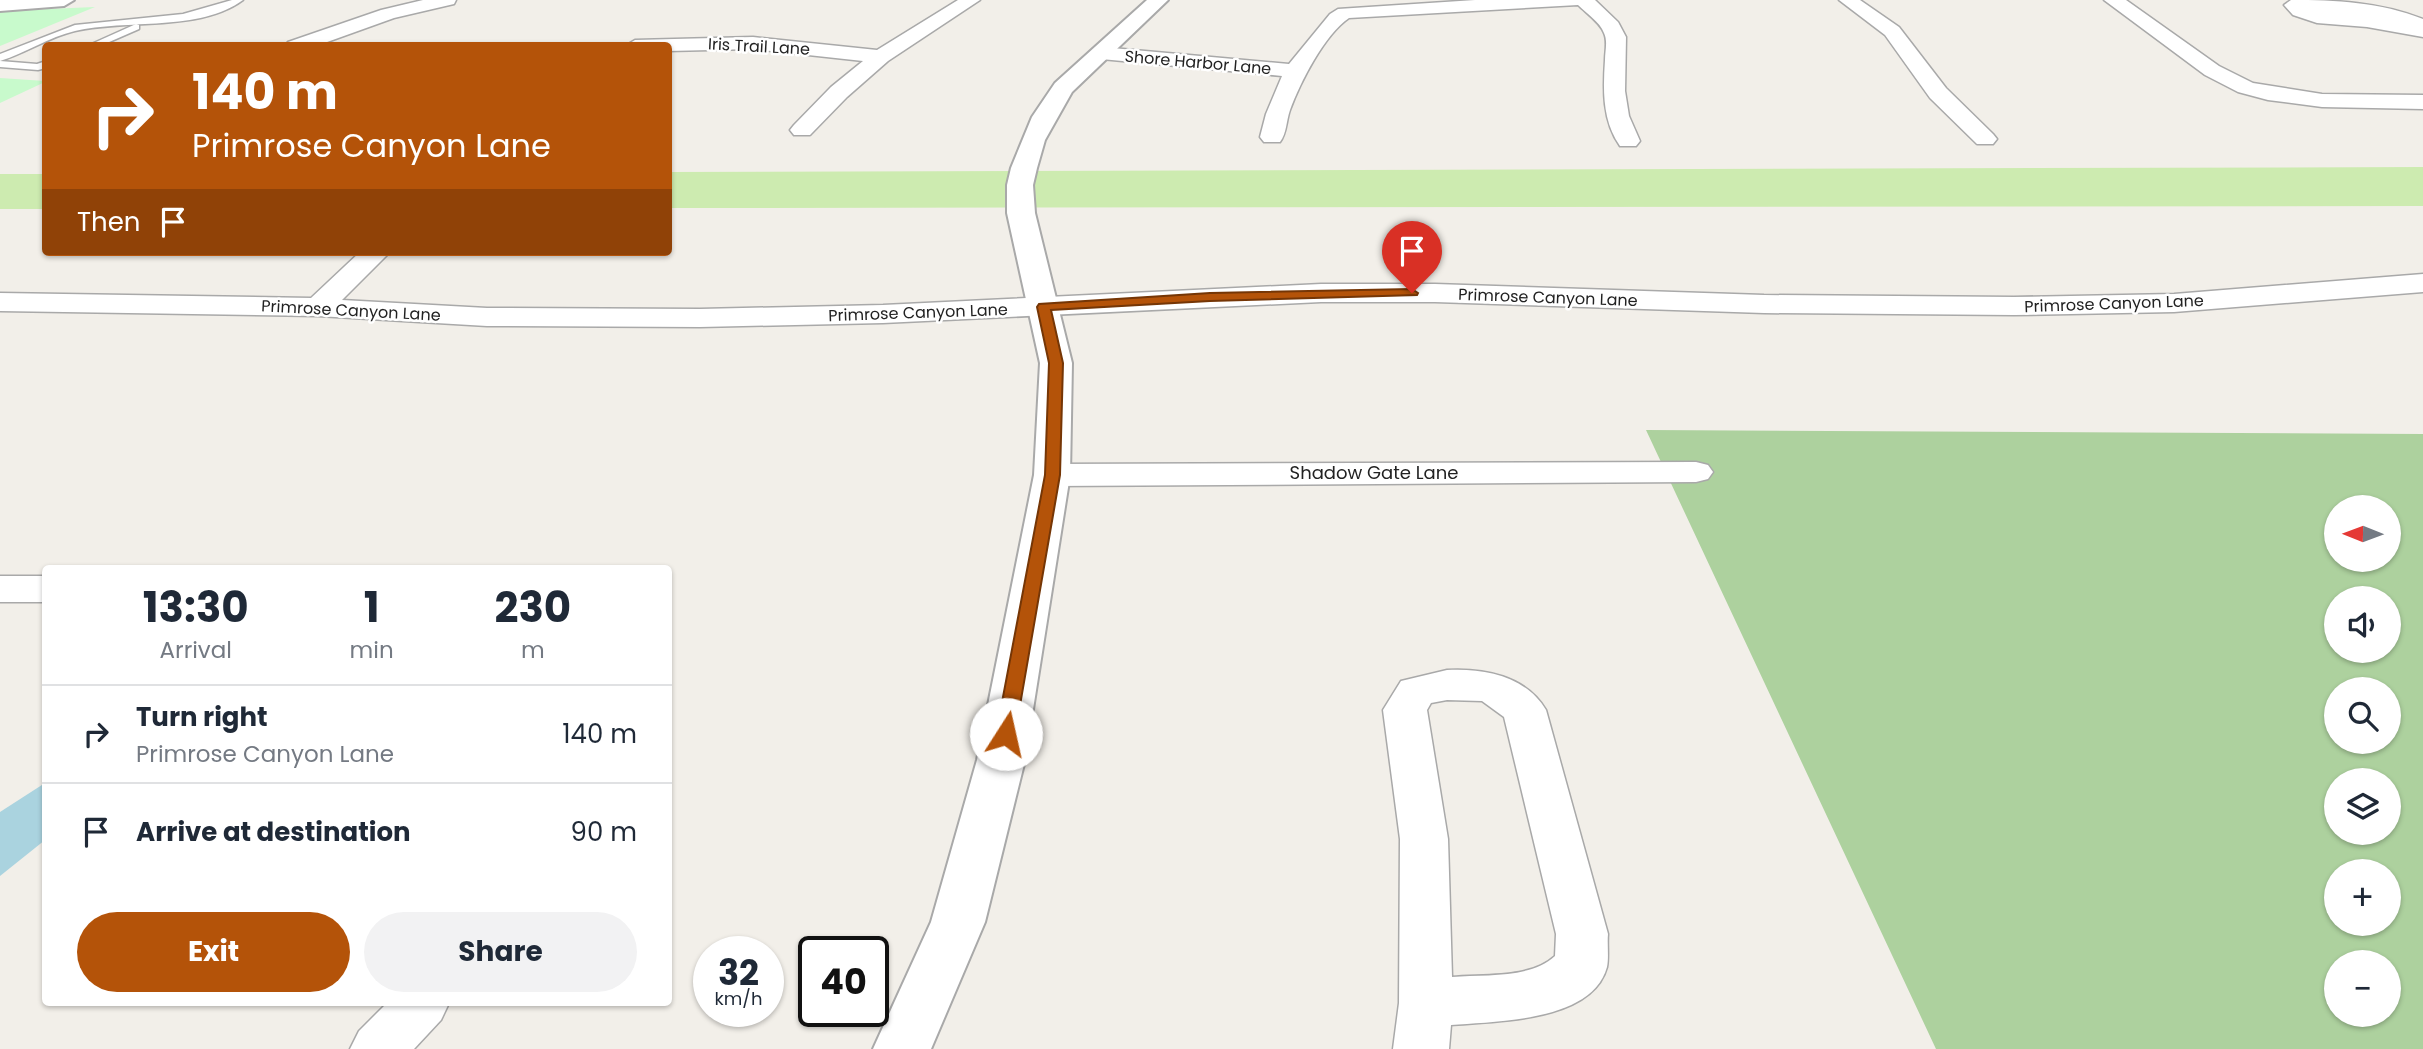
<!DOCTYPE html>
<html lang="en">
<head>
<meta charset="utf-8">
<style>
  :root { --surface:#fff; --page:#f2f2f3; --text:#1f2937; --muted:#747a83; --line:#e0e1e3; --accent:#b45309 }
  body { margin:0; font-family:Poppins,sans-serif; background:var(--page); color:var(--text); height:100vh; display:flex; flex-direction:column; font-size:26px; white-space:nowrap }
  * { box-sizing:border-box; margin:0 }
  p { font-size:23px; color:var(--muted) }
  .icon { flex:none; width:38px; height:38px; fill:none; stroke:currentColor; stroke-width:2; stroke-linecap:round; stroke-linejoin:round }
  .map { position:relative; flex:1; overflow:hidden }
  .drawer { position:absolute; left:42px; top:565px; width:630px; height:441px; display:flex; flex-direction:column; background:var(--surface); border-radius:7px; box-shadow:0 2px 5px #0004 }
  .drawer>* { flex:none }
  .hud { position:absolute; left:42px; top:42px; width:630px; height:214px; border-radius:7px; box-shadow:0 2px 5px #0004; background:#b45309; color:#fff; overflow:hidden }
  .needle { width:46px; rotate:271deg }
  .fabs { position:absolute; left:2324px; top:495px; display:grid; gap:14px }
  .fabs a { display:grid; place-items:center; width:77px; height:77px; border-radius:50%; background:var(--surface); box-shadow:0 2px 5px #0004; font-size:35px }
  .speed { position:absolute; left:693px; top:936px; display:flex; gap:14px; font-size:35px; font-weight:700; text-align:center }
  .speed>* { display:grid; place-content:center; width:91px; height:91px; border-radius:50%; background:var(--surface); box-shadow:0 2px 5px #0004; line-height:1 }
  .speed small { font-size:18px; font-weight:400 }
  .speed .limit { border:4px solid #111; border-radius:10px; background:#fff; color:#111 }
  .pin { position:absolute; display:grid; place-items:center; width:60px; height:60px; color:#fff; margin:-72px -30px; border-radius:50% 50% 50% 0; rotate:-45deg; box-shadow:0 0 7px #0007 }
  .pin .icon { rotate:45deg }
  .me { position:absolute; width:77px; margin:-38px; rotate:10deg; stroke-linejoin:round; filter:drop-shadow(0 0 5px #0008) }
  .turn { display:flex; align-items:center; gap:24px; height:147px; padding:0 35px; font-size:32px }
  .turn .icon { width:91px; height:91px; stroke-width:2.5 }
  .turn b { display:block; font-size:49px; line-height:60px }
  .then { display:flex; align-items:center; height:66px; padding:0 35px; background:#0003; gap:14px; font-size:26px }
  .eta { display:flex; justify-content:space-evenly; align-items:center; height:119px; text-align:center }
  .eta b { font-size:42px; font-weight:700; line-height:49px }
  .action { display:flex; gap:14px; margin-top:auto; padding:14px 35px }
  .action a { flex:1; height:80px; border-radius:42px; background:var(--accent); color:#fff; font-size:28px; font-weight:700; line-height:80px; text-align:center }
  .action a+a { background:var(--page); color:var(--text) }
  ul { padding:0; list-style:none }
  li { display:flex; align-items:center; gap:21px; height:98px; padding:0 35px; border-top:2px solid var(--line) }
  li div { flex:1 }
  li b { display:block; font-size:26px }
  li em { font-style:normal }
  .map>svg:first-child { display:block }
  .grass { fill:#cdebb0 }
  .forest { fill:#add19e; fill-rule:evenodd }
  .park { fill:#c8facc }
  .water { fill:#aad3df }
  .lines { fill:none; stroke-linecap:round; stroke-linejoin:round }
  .service-casing { stroke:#a9a9a9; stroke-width:3 }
  .minor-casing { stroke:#a9a9a9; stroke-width:3 }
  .tertiary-casing { stroke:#a9a9a9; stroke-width:4 }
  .service { fill:#fff; fill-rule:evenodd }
  .minor { fill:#fff; fill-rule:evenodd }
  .tertiary { fill:#fff; fill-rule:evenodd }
  .route { fill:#b45309; stroke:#753606; stroke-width:2 }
  .labels { text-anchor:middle; stroke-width:5; stroke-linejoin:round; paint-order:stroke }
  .far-street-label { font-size:16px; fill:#222; stroke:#fff }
  .street-label { font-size:18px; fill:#222; stroke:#fff }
</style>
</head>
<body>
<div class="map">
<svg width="2423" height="1049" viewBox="0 0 2423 1049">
  <rect width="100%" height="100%" fill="#f2efe9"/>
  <g class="grass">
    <path d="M 2423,167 L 2423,206 L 669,208 L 668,172 Z"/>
    <rect x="0" y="174" width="45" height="35"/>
  </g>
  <path class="forest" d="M 1646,430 L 2423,434 L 2423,1049 L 1936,1049 ZM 2336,508 L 2389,508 L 2389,560 L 2336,560 ZM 2336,598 L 2389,598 L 2389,651 L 2336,651 ZM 2336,690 L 2389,690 L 2389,742 L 2336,742 ZM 2336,780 L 2389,780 L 2389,833 L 2336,833 ZM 2336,872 L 2389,872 L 2389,924 L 2336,924 ZM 2336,962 L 2389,962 L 2389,1015 L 2336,1015 Z"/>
  <g class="park">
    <path d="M 95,7 L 0,46 L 0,11 Z"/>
    <path d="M 0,78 L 45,81 L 45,82 L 0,103 Z"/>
  </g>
  <path class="water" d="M 45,783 L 45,840 L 0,876 L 0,812 Z"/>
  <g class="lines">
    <g class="service-casing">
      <g id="service">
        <path d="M 232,0 L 243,0 C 200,32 126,19 75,31 C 49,37 26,53 0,61 L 0,54 L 75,25 L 183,14 Z"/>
        <path d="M 136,24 L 139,25 L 139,29 L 100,46 L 87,46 Z"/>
        <path d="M 0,61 L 37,64 L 46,61 L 46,68 L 38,70 L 0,67 Z"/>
      </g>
    </g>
    <g class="minor-casing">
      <g id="minor">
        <path d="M 423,0 L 456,0 L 454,4 L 394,18 L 316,46 L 285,46 L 288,42 L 381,10 Z"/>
        <path d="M 958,0 L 980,0 L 888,61 L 847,97 L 810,135 L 794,135 L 790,130 L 794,125 L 831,87 L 863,61 L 753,49 L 668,51 L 668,46 L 625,46 L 635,40 L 753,37 L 877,50 Z"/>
        <path d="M 1475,0 L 1595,0 L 1618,22 L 1626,37 L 1625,91 L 1629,116 L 1640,141 L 1636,146 L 1620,146 C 1602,121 1603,89 1605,60 C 1605,51 1608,41 1604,33 C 1600,22 1586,13 1578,5 L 1349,18 C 1324,35 1300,83 1290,110 C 1286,121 1287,133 1280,142 L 1264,142 L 1260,137 L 1266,114 L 1282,76 L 1101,59 L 1094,57 L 1091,53 L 1094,49 L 1101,47 L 1289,64 L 1330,14 L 1338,9 Z"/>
        <path d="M 1839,0 L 1860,0 L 1899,27 L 1946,88 L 1993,134 L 1997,139 L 1993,144 L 1977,144 L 1930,98 L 1885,35 Z"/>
        <path d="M 2104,0 L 2126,0 L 2219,66 L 2253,83 L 2322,94 L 2423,95 L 2423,109 L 2322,107 L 2268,100 L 2238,92 L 2205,75 Z"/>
        <path d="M 2291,0 C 2336,0 2380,2 2423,19 L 2423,37 L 2367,27 L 2317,23 L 2293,15 L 2284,5 Z"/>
        <path d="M 360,252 L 390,252 L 342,300 L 487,308 L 700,309 L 883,305 L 1321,284 L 1435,284 L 1764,295 L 2014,297 L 2174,294 L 2423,274 L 2423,292 L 2174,312 L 2014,315 L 1764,313 L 1435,302 L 1321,302 L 883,323 L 700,327 L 487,326 L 318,316 L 0,311 L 0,293 L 311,298 Z"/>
        <path d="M 1696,462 L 1708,465 L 1713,472 L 1708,479 L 1696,482 L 1052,486 L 1040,482 L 1034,475 L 1040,468 L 1052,464 Z"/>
        <rect x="0" y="576" width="46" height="26"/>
        <path d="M 1447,670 C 1484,668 1526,676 1546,710 L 1608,934 C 1607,944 1609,957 1607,967 C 1592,1022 1496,1021 1451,1025 L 1449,1049 L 1393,1049 L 1399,1003 L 1400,839 L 1383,710 L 1401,681 ZM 1447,700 L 1482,701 L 1504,717 L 1556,934 L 1555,956 C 1530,979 1485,974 1452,977 L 1448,839 L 1427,710 L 1431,703 Z"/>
        <path d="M 387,1003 L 449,1003 L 441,1020 L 414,1049 L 350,1049 L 359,1031 Z"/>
      </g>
    </g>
    <g class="tertiary-casing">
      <g id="tertiary">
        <path d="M 0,0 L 74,0 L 64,6 L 0,11 Z"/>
        <path d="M 1147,0 L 1168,0 L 1072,92 L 1045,140 L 1037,168 L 1033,185 L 1035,213 L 1072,363 L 1070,475 L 1025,760 L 985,922 L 931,1049 L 873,1049 L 931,922 L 977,760 L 1034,475 L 1040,363 L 1007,213 L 1007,185 L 1011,168 L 1032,117 L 1055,83 Z"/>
      </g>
    </g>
    <use href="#service" class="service"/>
    <use href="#minor" class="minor"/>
    <use href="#tertiary" class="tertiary"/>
  </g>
  <path class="route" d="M 1412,289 L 1418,293 L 1417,295 L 1210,301 L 1051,310 L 1063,363 L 1060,475 L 1015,734 L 1012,739 L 999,739 L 996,734 L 1045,475 L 1049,363 L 1037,307 L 1039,304 L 1210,293 Z"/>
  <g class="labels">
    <g class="far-street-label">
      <text transform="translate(759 46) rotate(3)" y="6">Iris Trail Lane</text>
      <text transform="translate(1198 62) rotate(5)" y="6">Shore Harbor Lane</text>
      <text transform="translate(1548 297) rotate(2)" y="6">Primrose Canyon Lane</text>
      <text transform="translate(2114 303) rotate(-2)" y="6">Primrose Canyon Lane</text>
      <text transform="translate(351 310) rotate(3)" y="6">Primrose Canyon Lane</text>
      <text transform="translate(918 312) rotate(-2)" y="6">Primrose Canyon Lane</text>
    </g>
    <g class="street-label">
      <text x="1374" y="479">Shadow Gate Lane</text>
    </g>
  </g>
</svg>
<div class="fabs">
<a><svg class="needle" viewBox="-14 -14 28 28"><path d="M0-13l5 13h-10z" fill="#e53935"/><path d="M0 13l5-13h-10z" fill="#747a83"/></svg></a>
<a><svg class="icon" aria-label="sound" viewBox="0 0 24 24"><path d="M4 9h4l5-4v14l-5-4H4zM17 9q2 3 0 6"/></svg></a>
<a><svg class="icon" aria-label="search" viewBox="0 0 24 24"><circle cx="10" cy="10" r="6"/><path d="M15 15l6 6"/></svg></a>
<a><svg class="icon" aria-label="layers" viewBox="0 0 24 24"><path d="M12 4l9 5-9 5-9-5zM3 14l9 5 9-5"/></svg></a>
<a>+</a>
<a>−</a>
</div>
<div class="speed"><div>32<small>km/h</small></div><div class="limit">40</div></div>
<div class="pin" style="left:1412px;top:293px;background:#d93025"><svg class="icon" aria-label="arrive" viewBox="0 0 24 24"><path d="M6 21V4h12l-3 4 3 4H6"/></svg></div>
<svg class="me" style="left:1006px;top:734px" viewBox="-20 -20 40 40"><circle r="19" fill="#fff"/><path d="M0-13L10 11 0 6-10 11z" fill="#b45309"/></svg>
<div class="hud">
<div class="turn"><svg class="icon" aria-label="right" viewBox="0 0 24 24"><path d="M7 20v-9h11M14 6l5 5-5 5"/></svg><div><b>140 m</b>Primrose Canyon Lane</div></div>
<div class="then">Then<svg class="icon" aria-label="arrive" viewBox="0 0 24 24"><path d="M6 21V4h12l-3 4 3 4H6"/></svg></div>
</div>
<section class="drawer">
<div class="eta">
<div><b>13:30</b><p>Arrival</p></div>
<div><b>1</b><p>min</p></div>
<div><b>230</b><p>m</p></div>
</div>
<ul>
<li><svg class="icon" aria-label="right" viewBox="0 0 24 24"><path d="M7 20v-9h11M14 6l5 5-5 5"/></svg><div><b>Turn right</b><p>Primrose Canyon Lane</p></div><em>140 m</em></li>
<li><svg class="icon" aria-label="arrive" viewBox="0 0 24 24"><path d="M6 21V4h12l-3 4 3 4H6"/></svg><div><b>Arrive at destination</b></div><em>90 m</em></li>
</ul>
<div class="action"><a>Exit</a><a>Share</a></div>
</section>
</div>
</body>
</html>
